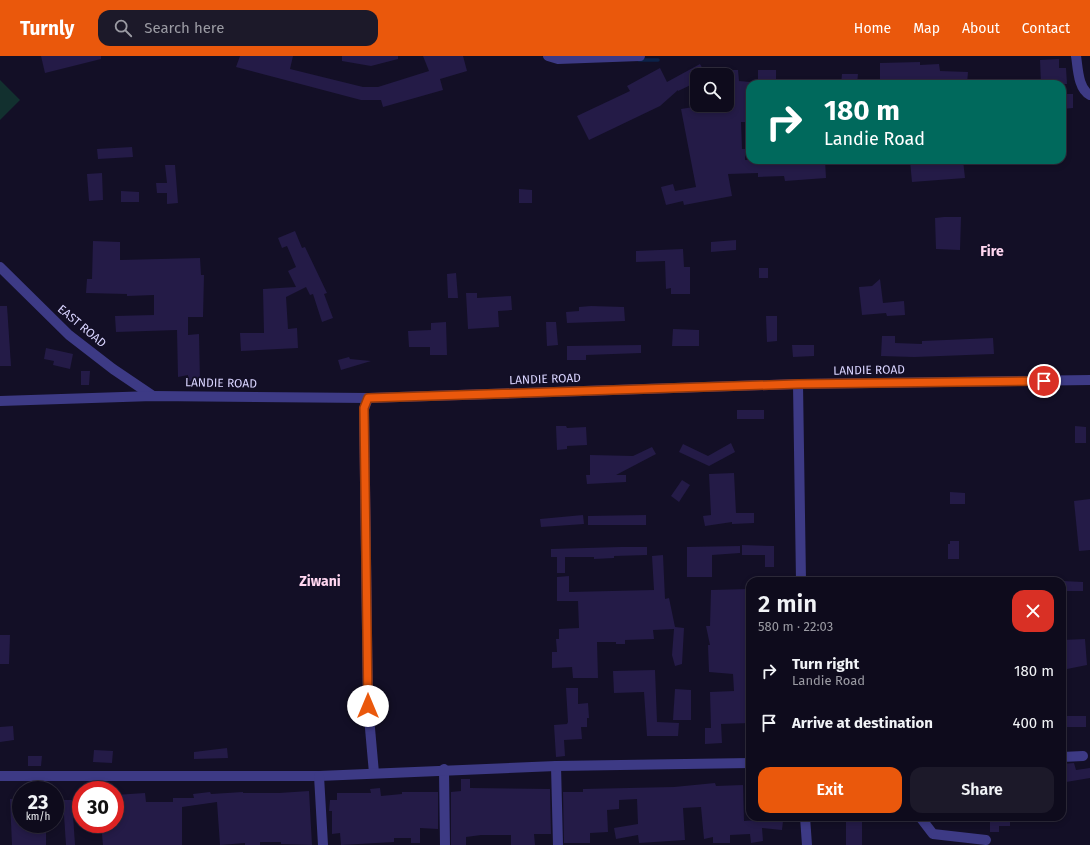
<!DOCTYPE html>
<html lang="en">
<head>
<meta charset="utf-8">
<style>
  :root { --surface:#0e0b1c; --page:#1c1929; --text:#f1f3f6; --muted:#9b9ba3; --line:#2e2b3b; --accent:#ea580c }
  body { margin:0; font-family:"Fira Sans",sans-serif; background:var(--page); color:var(--text); height:100vh; display:flex; flex-direction:column; font-size:15px; white-space:nowrap }
  * { box-sizing:border-box; margin:0 }
  p { font-size:13px; color:var(--muted) }
  .icon { flex:none; width:22px; height:22px; fill:none; stroke:currentColor; stroke-width:2; stroke-linecap:round; stroke-linejoin:round }
  .map { position:relative; flex:1; overflow:hidden }
  .details { position:absolute; left:746px; top:521px; width:320px; height:244px; display:flex; flex-direction:column; background:var(--surface); border-radius:12px; box-shadow:0 2px 6px #0003,0 0 0 1px var(--line) }
  .details>* { flex:none }
  .top-card { position:absolute; left:746px; top:24px; width:320px; height:84px; border-radius:12px; box-shadow:0 2px 6px #0003,0 0 0 1px var(--line); background:#00695c; color:#fff; overflow:hidden }
  .controls { position:absolute; left:690px; top:12px; display:grid; gap:8px }
  .controls a { display:grid; place-items:center; width:44px; height:44px; border-radius:8px; background:var(--surface); box-shadow:0 2px 6px #0003,0 0 0 1px var(--line); font-size:20px }
  .speed { position:absolute; left:12px; top:725px; display:flex; gap:8px; font-size:20px; font-weight:700; text-align:center }
  .speed>* { display:grid; place-content:center; width:52px; height:52px; border-radius:50%; background:var(--surface); box-shadow:0 2px 6px #0003,0 0 0 1px var(--line); line-height:1 }
  .speed small { font-size:10px; font-weight:400 }
  .speed .limit { border:6px solid #d22; background:#fff; color:#111 }
  .pin { position:absolute; display:grid; place-items:center; width:34px; height:34px; color:#fff; margin:-17px; border:2px solid #fff; border-radius:50%; box-shadow:0 1px 4px #0007 }
  .me { position:absolute; width:44px; margin:-22px; rotate:0deg; stroke-linejoin:round; filter:drop-shadow(0 0 3px #0008) }
  .turn { display:flex; align-items:center; gap:14px; height:84px; padding:0 12px; font-size:18px }
  .turn .icon { width:52px; height:52px; stroke-width:2.5 }
  .turn b { display:block; font-size:28px; line-height:34px }
  .round { display:grid; place-items:center; flex:none; width:42px; height:42px; border-radius:12px; background:var(--page) }
  .summary { display:flex; align-items:center; justify-content:space-between; height:68px; padding:0 12px }
  h1 { font-size:24px; font-weight:600; line-height:30px }
  .primary-button { display:flex; gap:8px; margin-top:auto; padding:8px 12px }
  .primary-button a { flex:1; height:46px; border-radius:12px; background:var(--accent); color:#fff; font-size:16px; font-weight:600; line-height:46px; text-align:center }
  .primary-button a+a { background:var(--page); color:var(--text) }
  ul { padding:0; list-style:none }
  li { display:flex; align-items:center; gap:12px; height:52px; padding:0 12px }
  li div { flex:1 }
  li b { display:block; font-size:15px }
  li em { font-style:normal }
  header { display:flex; align-items:center; gap:24px; box-sizing:border-box; height:56px; padding:0 20px; background:var(--accent); color:#fff }
  header strong { font-size:19px }
  nav { display:flex; gap:22px; margin-inline-start:auto; font-size:14px }
  .search { width:280px; height:36px; background:var(--page); display:flex; align-items:center; gap:10px; box-sizing:border-box; padding:0 14px; border-radius:12px; color:var(--muted); font-size:15px }
  .map>svg:first-child { display:block }
  .green { fill:#12302f }
  .lines { fill:none; stroke-linecap:round; stroke-linejoin:round }
  .stream { stroke:#0c2248; stroke-width:3.5 }
  .building { fill:#241b47 }
  .street { stroke:#3d3a85; stroke-width:10 }
  .route-casing { stroke:#983908; stroke-width:10 }
  .route { stroke:#ea580c; stroke-width:7 }
  .labels { text-anchor:middle; stroke-width:3.5; stroke-linejoin:round; paint-order:stroke }
  .street-label { font-size:12px; fill:#d9d4ff; stroke:#130f26 }
  .quarter-label { font-size:14px; font-weight:bold; fill:#ffd6f0; stroke:#130f26 }
</style>
</head>
<body>
<header>
<strong>Turnly</strong>
<div class="search"><svg class="icon" aria-label="search" viewBox="0 0 24 24"><circle cx="10" cy="10" r="6"/><path d="M15 15l6 6"/></svg>Search here</div>
<nav><a>Home</a><a>Map</a><a>About</a><a>Contact</a></nav>
</header>
<div class="map">
<svg width="1090" height="789" viewBox="0 0 1090 789">
  <rect width="100%" height="100%" fill="#130f26"/>
  <path class="green" d="M 0,24 L 20,44 L 0,64 Z"/>
  <g class="lines">
    <path class="stream" d="M 639,4 L 658,4"/>
  </g>
  <g class="building">
    <path d="M 41,0 L 101,0 L 101,3 L 45,17 Z"/>
    <path d="M 240,0 L 293,0 L 290,13 L 363,31 L 378,31 L 429,15 L 423,0 L 463,0 L 467,15 L 440,23 L 443,34 L 383,51 L 381,44 L 361,44 L 236,11 Z"/>
    <path d="M 342,0 L 398,0 L 398,3 L 371,10 L 342,5 Z"/>
    <path d="M 1059,3 L 1059,12 L 1066,12 L 1067,28 L 1041,28 L 1040,4 Z"/>
    <path d="M 920,6 L 920,9 L 939,8 L 940,15 L 968,16 L 967,28 L 880,28 L 880,7 Z"/>
    <path d="M 700,8 L 706,19 L 697,19 L 697,26 L 678,35 L 678,34 L 660,50 L 589,84 L 577,60 L 630,35 L 627,30 L 660,12 L 667,26 Z"/>
    <path d="M 729,14 L 738,14 L 739,25 L 750,26 L 750,66 L 741,66 L 742,93 L 745,93 L 745,104 L 825,104 L 826,122 L 785,125 L 784,120 L 758,121 L 758,117 L 728,118 L 732,140 L 684,149 L 683,145 L 666,149 L 661,131 L 673,128 L 675,135 L 696,131 L 681,53 L 706,49 L 730,49 Z"/>
    <rect x="758" y="14" width="18" height="14"/>
    <path d="M 842,18 L 858,18 L 857,28 L 841,28 Z"/>
    <path d="M 1062,38 L 1073,38 L 1073,52 L 1062,53 Z"/>
    <path d="M 132,91 L 133,101 L 98,103 L 97,93 Z"/>
    <path d="M 963,104 L 965,122 L 912,126 L 910,105 Z"/>
    <path d="M 165,109 L 175,109 L 178,147 L 167,148 L 167,137 L 157,137 L 156,127 L 167,127 Z"/>
    <path d="M 102,117 L 103,144 L 89,145 L 87,118 Z"/>
    <path d="M 519,133 L 532,134 L 532,147 L 519,147 Z"/>
    <path d="M 121,135 L 139,136 L 139,146 L 121,146 Z"/>
    <path d="M 944,161 L 961,161 L 960,194 L 936,193 L 935,162 Z"/>
    <path d="M 295,175 L 302,192 L 305,191 L 327,237 L 324,238 L 333,262 L 322,266 L 313,238 L 310,239 L 306,231 L 286,241 L 288,273 L 297,272 L 298,292 L 241,295 L 240,277 L 264,277 L 263,233 L 296,231 L 288,215 L 296,211 L 287,190 L 282,192 L 278,182 Z"/>
    <path d="M 736,184 L 736,194 L 711,196 L 711,186 Z"/>
    <path d="M 93,185 L 120,186 L 120,204 L 200,202 L 201,219 L 204,219 L 203,261 L 188,261 L 188,279 L 199,278 L 200,326 L 188,325 L 188,319 L 178,321 L 177,274 L 116,276 L 115,260 L 154,259 L 154,239 L 127,240 L 127,238 L 86,237 L 87,223 L 92,223 Z"/>
    <path d="M 683,193 L 684,211 L 690,211 L 690,238 L 671,238 L 671,232 L 666,233 L 665,205 L 636,206 L 636,195 Z"/>
    <rect x="759" y="212" width="9" height="10"/>
    <path d="M 456,217 L 458,242 L 448,242 L 447,218 Z"/>
    <path d="M 880,223 L 883,247 L 904,245 L 905,259 L 887,260 L 886,257 L 862,259 L 859,231 L 872,230 Z"/>
    <path d="M 466,237 L 477,237 L 477,242 L 511,240 L 512,254 L 498,255 L 499,271 L 468,273 Z"/>
    <path d="M 0,250 L 7,250 L 11,310 L 0,310 Z"/>
    <path d="M 591,250 L 624,251 L 625,265 L 567,267 L 566,256 L 579,255 L 579,251 Z"/>
    <path d="M 766,260 L 777,260 L 777,285 L 767,286 Z"/>
    <path d="M 446,266 L 447,299 L 430,299 L 430,291 L 409,291 L 408,275 L 431,274 L 431,267 Z"/>
    <path d="M 546,266 L 556,266 L 558,289 L 547,290 Z"/>
    <path d="M 673,273 L 699,274 L 699,290 L 672,290 Z"/>
    <path d="M 882,280 L 895,280 L 895,287 L 922,288 L 922,285 L 993,282 L 994,298 L 914,301 L 881,300 Z"/>
    <path d="M 641,289 L 641,297 L 586,299 L 586,304 L 567,304 L 567,290 Z"/>
    <path d="M 792,289 L 814,289 L 814,300 L 793,301 Z"/>
    <path d="M 46,292 L 73,298 L 70,313 L 53,309 L 54,305 L 44,303 Z"/>
    <path d="M 349,301 L 350,303 L 371,305 L 341,314 L 338,304 Z"/>
    <path d="M 81,315 L 90,315 L 89,329 L 81,329 Z"/>
    <rect x="737" y="354" width="27" height="9"/>
    <path d="M 556,370 L 566,370 L 567,372 L 586,371 L 587,389 L 567,390 L 567,393 L 557,394 Z"/>
    <path d="M 1075,370 L 1086,371 L 1086,387 L 1075,387 Z"/>
    <path d="M 731,387 L 735,396 L 709,410 L 679,396 L 683,388 L 708,400 Z"/>
    <path d="M 652,391 L 656,398 L 616,419 L 626,419 L 626,426 L 587,428 L 586,419 L 590,419 L 590,399 L 633,400 Z"/>
    <path d="M 734,417 L 736,457 L 754,457 L 754,467 L 732,468 L 732,466 L 705,470 L 703,460 L 711,459 L 709,418 Z"/>
    <path d="M 682,424 L 690,429 L 679,446 L 671,440 Z"/>
    <path d="M 950,436 L 965,437 L 965,448 L 950,448 Z"/>
    <path d="M 1090,443 L 1090,494 L 1079,495 L 1074,445 Z"/>
    <path d="M 583,459 L 584,468 L 541,471 L 540,463 Z"/>
    <path d="M 646,459 L 646,469 L 588,469 L 588,460 Z"/>
    <path d="M 950,485 L 959,485 L 959,503 L 948,503 L 948,488 L 950,488 Z"/>
    <path d="M 742,489 L 774,490 L 774,511 L 765,511 L 765,499 L 742,499 Z"/>
    <path d="M 740,490 L 740,497 L 712,499 L 712,521 L 687,521 L 687,491 Z"/>
    <path d="M 621,491 L 647,491 L 647,499 L 614,500 L 614,502 L 594,503 L 594,501 L 565,501 L 565,517 L 557,517 L 557,501 L 551,501 L 551,493 Z"/>
    <path d="M 663,499 L 665,543 L 669,542 L 675,571 L 684,572 L 682,608 L 675,610 L 672,599 L 674,573 L 653,574 L 654,583 L 625,584 L 625,588 L 616,588 L 616,586 L 597,586 L 598,622 L 573,622 L 572,611 L 552,612 L 552,596 L 557,596 L 556,583 L 559,583 L 559,573 L 579,572 L 578,545 L 557,545 L 557,521 L 569,520 L 569,536 L 654,534 L 652,500 Z"/>
    <path d="M 1062,525 L 1083,526 L 1083,535 L 1062,535 Z"/>
    <path d="M 750,533 L 750,667 L 721,668 L 722,687 L 705,688 L 705,672 L 711,672 L 710,636 L 734,635 L 733,618 L 709,616 L 708,589 L 710,589 L 706,570 L 710,570 L 711,534 Z"/>
    <path d="M 0,579 L 10,579 L 9,608 L 0,608 Z"/>
    <path d="M 1085,583 L 1087,609 L 1062,614 L 1062,584 Z"/>
    <path d="M 655,614 L 657,666 L 679,667 L 678,680 L 647,680 L 644,636 L 614,637 L 613,615 Z"/>
    <path d="M 566,632 L 578,632 L 578,648 L 588,647 L 589,662 L 587,662 L 587,671 L 581,671 L 582,683 L 564,684 L 565,700 L 556,701 L 554,669 L 567,668 L 568,666 Z"/>
    <path d="M 675,633 L 691,634 L 691,664 L 673,664 Z"/>
    <rect x="1062" y="660" width="24" height="11"/>
    <path d="M 13,670 L 14,684 L 0,686 L 0,671 Z"/>
    <path d="M 227,692 L 228,702 L 194,703 L 194,696 Z"/>
    <path d="M 94,694 L 113,695 L 112,707 L 93,706 Z"/>
    <path d="M 28,700 L 42,700 L 41,710 L 28,710 Z"/>
    <path d="M 1074,707 L 1076,714 L 1090,712 L 1090,722 L 1066,726 L 1062,708 Z"/>
    <path d="M 461,723 L 470,723 L 470,732 L 550,733 L 551,778 L 534,778 L 535,789 L 511,789 L 511,779 L 481,779 L 466,781 L 466,789 L 451,789 L 451,736 L 461,735 Z"/>
    <path d="M 715,727 L 716,730 L 743,729 L 744,765 L 769,763 L 783,765 L 782,774 L 762,772 L 763,785 L 751,787 L 750,778 L 730,779 L 730,787 L 713,787 L 713,781 L 704,783 L 701,751 L 683,752 L 685,784 L 639,787 L 638,779 L 616,783 L 614,772 L 638,768 L 637,743 L 619,744 L 619,753 L 607,754 L 608,776 L 590,777 L 590,787 L 564,787 L 563,736 L 583,736 L 583,733 L 674,731 Z"/>
    <path d="M 380,732 L 381,740 L 402,738 L 402,736 L 438,736 L 438,773 L 420,772 L 420,787 L 411,787 L 411,782 L 394,782 L 394,786 L 341,789 L 340,777 L 332,778 L 332,755 L 329,755 L 330,744 L 337,744 L 337,737 L 371,737 L 370,733 Z"/>
    <path d="M 309,735 L 312,789 L 281,788 L 281,786 L 260,786 L 260,789 L 245,789 L 245,787 L 220,789 L 217,746 L 182,751 L 182,789 L 103,789 L 101,768 L 115,768 L 115,739 L 145,737 L 146,746 L 173,746 L 173,742 L 194,742 L 193,738 L 210,736 L 211,738 L 243,736 L 243,737 L 279,737 Z"/>
    <path d="M 10,743 L 21,743 L 21,768 L 46,768 L 46,789 L 12,789 Z"/>
    <path d="M 63,744 L 72,744 L 75,789 L 66,789 Z"/>
    <rect x="846" y="761" width="16" height="28"/>
    <path d="M 990,761 L 1010,761 L 1010,770 L 999,770 L 999,776 L 990,776 Z"/>
  </g>
  <g class="lines">
    <g class="street">
      <path d="M 548,0 L 558,3 L 640,0"/>
      <path d="M 1076,0 C 1078,12 1078,33 1090,39"/>
      <path d="M 0,211 L 69,279 L 113,313 L 153,340"/>
      <path d="M 798,328 L 801,525"/>
      <path d="M 368,342 L 364,353 L 368,650 L 374,717"/>
      <path d="M 0,345 L 153,340 L 368,342 L 798,328 L 1090,324"/>
      <path d="M 1062,701 L 1083,700"/>
      <path d="M 556,710 L 558,789"/>
      <path d="M 444,713 L 445,789"/>
      <path d="M 0,720 L 319,720 L 556,710 L 750,707"/>
      <path d="M 319,720 L 323,789"/>
      <path d="M 805,761 L 807,789"/>
      <path d="M 920,761 L 933,778 L 986,784"/>
    </g>
  </g>
  <g class="lines">
    <g class="route-casing">
      <path id="route" d="M 368,650 L 364,352 L 368,342 L 798,328 L 1044,325"/>
    </g>
    <use href="#route" class="route"/>
  </g>
  <g class="labels">
    <g class="street-label">
      <text transform="translate(82 270) rotate(40)" y="4">EAST ROAD</text>
      <text transform="translate(869 314) rotate(-1)" y="4">LANDIE ROAD</text>
      <text transform="translate(545 323) rotate(-2)" y="4">LANDIE ROAD</text>
      <text transform="translate(221 327) rotate(1)" y="4">LANDIE ROAD</text>
    </g>
    <g class="quarter-label">
      <text x="992" y="200">Fire</text>
      <text x="320" y="530">Ziwani</text>
    </g>
  </g>
</svg>
<div class="controls">
<a><svg class="icon" aria-label="search" viewBox="0 0 24 24"><circle cx="10" cy="10" r="6"/><path d="M15 15l6 6"/></svg></a>
</div>
<div class="speed"><div>23<small>km/h</small></div><div class="limit">30</div></div>
<div class="pin" style="left:1044px;top:325px;background:#d93025"><svg class="icon" aria-label="arrive" viewBox="0 0 24 24"><path d="M6 21V4h12l-3 4 3 4H6"/></svg></div>
<svg class="me" style="left:368px;top:650px" viewBox="-20 -20 40 40"><circle r="19" fill="#fff"/><path d="M0-13L10 11 0 6-10 11z" fill="#ea580c"/></svg>
<div class="top-card">
<div class="turn"><svg class="icon" aria-label="right" viewBox="0 0 24 24"><path d="M7 20v-9h11M14 6l5 5-5 5"/></svg><div><b>180 m</b>Landie Road</div></div>
</div>
<section class="details">
<div class="summary"><div><h1>2 min</h1><p>580 m · 22:03</p></div><a class="round" style="background:#d93025;color:#fff"><svg class="icon" aria-label="close" viewBox="0 0 24 24"><path d="M6 6l12 12M18 6L6 18"/></svg></a></div>
<ul>
<li><svg class="icon" aria-label="right" viewBox="0 0 24 24"><path d="M7 20v-9h11M14 6l5 5-5 5"/></svg><div><b>Turn right</b><p>Landie Road</p></div><em>180 m</em></li>
<li><svg class="icon" aria-label="arrive" viewBox="0 0 24 24"><path d="M6 21V4h12l-3 4 3 4H6"/></svg><div><b>Arrive at destination</b></div><em>400 m</em></li>
</ul>
<div class="primary-button"><a>Exit</a><a>Share</a></div>
</section>
</div>
</body>
</html>
